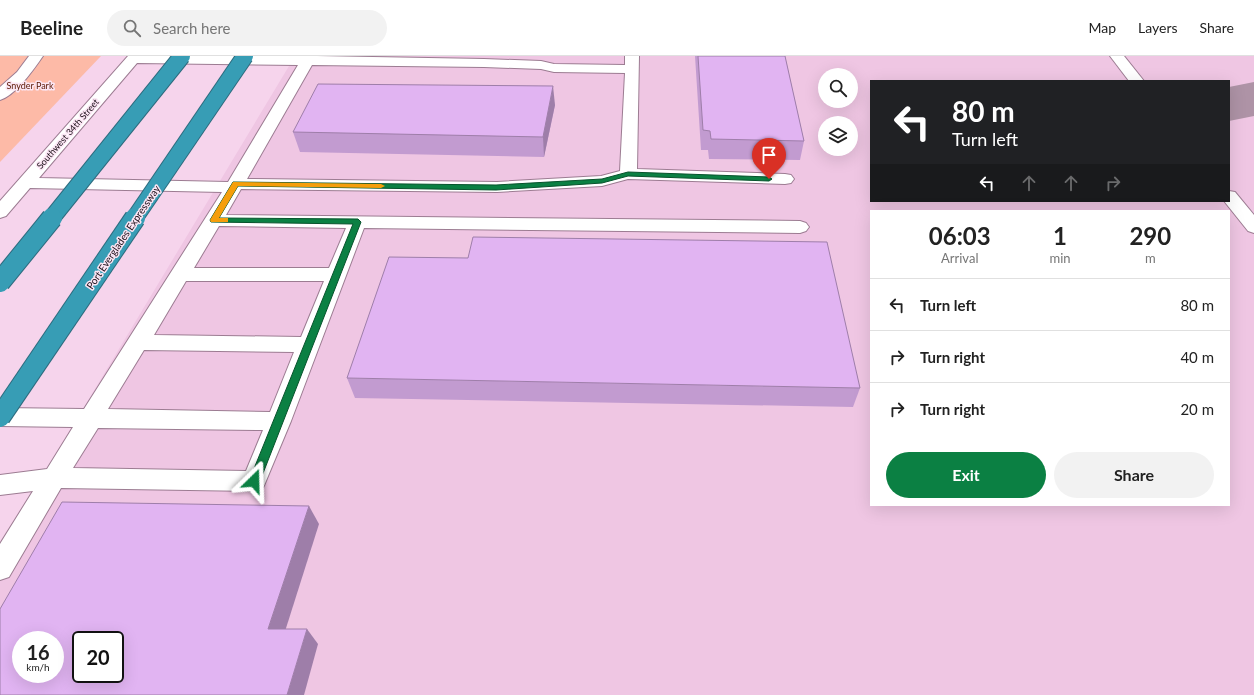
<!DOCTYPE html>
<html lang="en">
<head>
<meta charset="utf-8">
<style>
  :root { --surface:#fff; --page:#f2f2f2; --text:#222; --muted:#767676; --line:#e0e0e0; --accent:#0b8043 }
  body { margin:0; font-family:Lato,sans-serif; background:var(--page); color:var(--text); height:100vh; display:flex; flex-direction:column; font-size:15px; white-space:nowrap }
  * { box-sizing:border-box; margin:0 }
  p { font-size:13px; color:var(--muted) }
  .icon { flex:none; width:22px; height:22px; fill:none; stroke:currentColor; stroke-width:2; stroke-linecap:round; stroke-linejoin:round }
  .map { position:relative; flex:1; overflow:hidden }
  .sheet { position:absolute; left:870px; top:154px; width:360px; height:296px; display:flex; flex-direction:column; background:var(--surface); border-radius:0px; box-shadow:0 4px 16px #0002 }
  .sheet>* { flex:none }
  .hud { position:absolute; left:870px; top:24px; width:360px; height:122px; border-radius:0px; box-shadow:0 4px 16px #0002; background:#202124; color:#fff; overflow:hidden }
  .fabs { position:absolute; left:818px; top:12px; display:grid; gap:8px }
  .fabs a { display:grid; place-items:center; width:40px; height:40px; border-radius:50%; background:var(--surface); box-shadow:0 4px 16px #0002; font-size:20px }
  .speed { position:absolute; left:12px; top:575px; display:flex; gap:8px; font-size:20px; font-weight:700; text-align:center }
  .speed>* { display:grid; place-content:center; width:52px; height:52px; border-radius:50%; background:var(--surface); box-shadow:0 4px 16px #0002; line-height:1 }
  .speed small { font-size:10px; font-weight:400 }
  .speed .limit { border:2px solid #111; border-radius:6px; background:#fff; color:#111 }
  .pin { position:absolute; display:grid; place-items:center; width:34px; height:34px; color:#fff; margin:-41px -17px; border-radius:50% 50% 50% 0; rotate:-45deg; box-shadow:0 0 4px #0007 }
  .pin .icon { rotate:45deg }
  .me { position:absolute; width:44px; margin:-22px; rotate:22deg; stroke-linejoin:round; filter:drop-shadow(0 0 3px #0008) }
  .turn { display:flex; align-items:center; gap:14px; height:84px; padding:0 16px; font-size:18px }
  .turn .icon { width:52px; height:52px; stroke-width:2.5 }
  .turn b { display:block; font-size:28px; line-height:34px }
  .lanes { display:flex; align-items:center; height:38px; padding:0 16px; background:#0003; justify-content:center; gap:20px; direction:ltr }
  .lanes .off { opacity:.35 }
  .eta { display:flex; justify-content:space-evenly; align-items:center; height:68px; text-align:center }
  .eta b { font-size:24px; font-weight:700; line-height:28px }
  .cta { display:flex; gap:8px; margin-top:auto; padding:8px 16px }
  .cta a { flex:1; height:46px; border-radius:24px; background:var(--accent); color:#fff; font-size:16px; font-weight:700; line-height:46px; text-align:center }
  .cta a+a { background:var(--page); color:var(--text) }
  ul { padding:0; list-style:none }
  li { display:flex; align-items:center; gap:12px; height:52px; padding:0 16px; border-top:1px solid var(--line) }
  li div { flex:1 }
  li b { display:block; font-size:15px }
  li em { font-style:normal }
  header { display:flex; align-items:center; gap:24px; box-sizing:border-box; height:56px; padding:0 20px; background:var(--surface); border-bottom:1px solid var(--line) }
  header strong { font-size:19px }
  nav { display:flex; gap:22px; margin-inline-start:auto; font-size:14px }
  .search { width:280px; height:36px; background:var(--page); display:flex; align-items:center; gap:10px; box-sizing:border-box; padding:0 14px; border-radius:22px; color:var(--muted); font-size:15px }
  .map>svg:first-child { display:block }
  .built { fill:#efc6e3; fill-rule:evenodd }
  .green { fill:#fdbaa7 }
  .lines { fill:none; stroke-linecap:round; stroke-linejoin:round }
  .taxiway { fill:#ae93a6; fill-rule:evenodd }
  .minor-casing { stroke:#9c7c92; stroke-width:2 }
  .minor { fill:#fff; fill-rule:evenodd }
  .highway-bridge-far1-casing { stroke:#2d6b7e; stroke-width:18; stroke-linecap:butt }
  .highway-bridge-casing { stroke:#2d6b7e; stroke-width:22; stroke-linecap:butt }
  .highway-bridge-far1 { stroke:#379db5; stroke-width:16 }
  .highway-bridge { stroke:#379db5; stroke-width:20 }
  .wall { fill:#c29bd0 }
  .shaded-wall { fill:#9e7ea9 }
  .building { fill:#e1b4f2; stroke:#9e7ea9; fill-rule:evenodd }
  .route { fill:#0b8043; stroke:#07532c }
  .slow { fill:#f59e0b }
  .labels { text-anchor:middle; stroke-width:3; stroke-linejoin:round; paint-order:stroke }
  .far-park-label { font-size:9px; fill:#5a1702; stroke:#fbe6f4 }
  .far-street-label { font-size:9px; fill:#1a0e17; stroke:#fbe6f4 }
  .street-label { font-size:10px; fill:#1a0e17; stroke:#fbe6f4 }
</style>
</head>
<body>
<header>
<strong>Beeline</strong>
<div class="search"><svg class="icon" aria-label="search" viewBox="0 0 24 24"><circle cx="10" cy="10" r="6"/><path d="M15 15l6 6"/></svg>Search here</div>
<nav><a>Map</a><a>Layers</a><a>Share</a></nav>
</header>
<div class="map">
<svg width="1254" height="639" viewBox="0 0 1254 639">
  <rect width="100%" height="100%" fill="#f6d4ec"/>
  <path class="built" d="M 295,0 L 1254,0 L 1254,639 L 0,639 L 0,491 ZM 825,19 L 851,19 L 851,45 L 825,45 ZM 871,25 L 1229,25 L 1229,145 L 871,145 ZM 825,67 L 851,67 L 851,93 L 825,93 ZM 871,155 L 1229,155 L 1229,449 L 871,449 ZM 21,584 L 55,584 L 55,618 L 21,618 ZM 81,584 L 115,584 L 115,618 L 81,618 Z"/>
  <path class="green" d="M 0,0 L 101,0 L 0,106 Z"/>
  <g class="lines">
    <path class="taxiway" d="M 1254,26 L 1254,60 L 1229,65 L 1229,31 Z"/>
    <g class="minor-casing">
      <g id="minor">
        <path d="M 29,0 L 43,0 C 34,13 16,39 0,44 L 0,31 L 17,16 Z"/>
        <path d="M 128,0 L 317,0 L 484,3 L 541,5 L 554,8 L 625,9 L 625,0 L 639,0 L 637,113 L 785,118 L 791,119 L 794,123 L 791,127 L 785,128 L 628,123 L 602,130 L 497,136 L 241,133 L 226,159 L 800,165 L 806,167 L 809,171 L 806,175 L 800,177 L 364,172 L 291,365 L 263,432 L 254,435 L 61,432 L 9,521 L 0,524 L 0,488 L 33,435 L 0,439 L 0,419 L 47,413 L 73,371 L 0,370 L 0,352 L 84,353 L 222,136 L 30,132 L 6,160 L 0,162 L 0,145 ZM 137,7 L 298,9 L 228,126 L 39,122 ZM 312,9 L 484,11 L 541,13 L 554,16 L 625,17 L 620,115 L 601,120 L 497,126 L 247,123 ZM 219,170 L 346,172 L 329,212 L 194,212 ZM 186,225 L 324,225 L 301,281 L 154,279 ZM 144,294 L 294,296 L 270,356 L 108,353 ZM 98,372 L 263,374 L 246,415 L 73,412 Z"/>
        <path d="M 1110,0 L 1124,0 L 1144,25 L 1129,25 Z"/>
        <path d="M 1229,135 L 1235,136 L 1254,159 L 1254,177 L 1248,175 L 1224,145 L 1229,145 Z"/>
      </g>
    </g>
    <use href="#minor" class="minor"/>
    <g class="highway-bridge-far1-casing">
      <g id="highway-bridge-far1">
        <path d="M 51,163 L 182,0"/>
        <path d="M 134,163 L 245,0"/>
      </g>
    </g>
    <g class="highway-bridge-casing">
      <g id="highway-bridge">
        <path d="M 0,226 L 52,162"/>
        <path d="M 0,361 L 135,162"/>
      </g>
    </g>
    <use href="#highway-bridge-far1" class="highway-bridge-far1"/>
    <use href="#highway-bridge" class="highway-bridge"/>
  </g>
  <g class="wall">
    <path d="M 695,0 L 785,0 L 804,85 L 800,104 L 709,103 L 708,94 L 701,94 Z"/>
    <path d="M 555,49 L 544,101 L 300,96 L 293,76 Z"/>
    <path d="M 347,322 L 860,332 L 853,351 L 355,342 Z"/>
  </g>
  <g class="shaded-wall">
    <path d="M 553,30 L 555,49 L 544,101 L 543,81 Z"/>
    <path d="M 309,450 L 319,468 L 281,588 L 268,573 Z"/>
    <path d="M 307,573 L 318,588 L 304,639 L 287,639 Z"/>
  </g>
  <g class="building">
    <path d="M 698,0 L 785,0 L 804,85 L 711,83 L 710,75 L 703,74 Z"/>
    <path d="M 318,28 L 553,30 L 543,81 L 293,76 Z"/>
    <path d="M 473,181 L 827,186 L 860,332 L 347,322 L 389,201 L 468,202 Z"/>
    <path d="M 62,446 L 309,450 L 268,573 L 307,573 L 287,639 L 0,639 L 0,553 ZM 21,584 L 55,584 L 55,618 L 21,618 ZM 81,584 L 115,584 L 115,618 L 81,618 Z"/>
  </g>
  <path class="route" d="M 628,116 L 769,121 L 772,123 L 769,125 L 628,120 L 602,127 L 496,134 L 238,130 L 219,162 L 358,163 L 361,166 L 260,425 L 258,428 L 254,429 L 251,428 L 249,425 L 353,168 L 211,166 L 210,164 L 233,126 L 496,129 L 602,123 Z"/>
  <path class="slow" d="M 233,126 L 381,128 L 385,130 L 381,132 L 238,130 L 219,162 L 228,162 L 228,166 L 211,166 L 210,164 Z"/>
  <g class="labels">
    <g class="far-park-label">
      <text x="30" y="33">Snyder Park</text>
    </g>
    <g class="far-street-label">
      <text transform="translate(68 78) rotate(-49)" y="3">Southwest 34th Street</text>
    </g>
    <g class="street-label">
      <text transform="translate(123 181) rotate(-56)" y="4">Port Everglades Expressway</text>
    </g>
  </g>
</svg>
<div class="fabs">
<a><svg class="icon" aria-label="search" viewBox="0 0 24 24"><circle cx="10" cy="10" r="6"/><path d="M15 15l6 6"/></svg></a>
<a><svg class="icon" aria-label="layers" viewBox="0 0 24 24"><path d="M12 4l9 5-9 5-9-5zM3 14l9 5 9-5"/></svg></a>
</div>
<div class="speed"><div>16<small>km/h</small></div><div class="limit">20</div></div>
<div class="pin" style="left:769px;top:123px;background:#d93025"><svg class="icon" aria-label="arrive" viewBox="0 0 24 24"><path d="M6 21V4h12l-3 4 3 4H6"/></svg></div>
<svg class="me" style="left:254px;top:425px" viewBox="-20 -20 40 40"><path d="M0-17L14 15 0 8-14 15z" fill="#0b8043" stroke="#fff" stroke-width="4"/></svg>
<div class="hud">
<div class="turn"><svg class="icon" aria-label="left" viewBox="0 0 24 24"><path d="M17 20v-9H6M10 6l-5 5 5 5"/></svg><div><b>80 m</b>Turn left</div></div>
<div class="lanes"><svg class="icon" aria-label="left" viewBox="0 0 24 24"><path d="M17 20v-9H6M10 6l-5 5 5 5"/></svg><svg class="icon off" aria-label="ahead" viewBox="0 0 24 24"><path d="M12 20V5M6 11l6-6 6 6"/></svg><svg class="icon off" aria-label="ahead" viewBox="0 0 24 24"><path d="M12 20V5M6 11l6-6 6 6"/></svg><svg class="icon off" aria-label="right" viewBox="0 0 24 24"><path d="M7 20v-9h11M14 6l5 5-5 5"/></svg></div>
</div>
<section class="sheet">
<div class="eta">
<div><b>06:03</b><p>Arrival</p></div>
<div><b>1</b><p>min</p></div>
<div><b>290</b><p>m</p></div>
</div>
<ul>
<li><svg class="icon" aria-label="left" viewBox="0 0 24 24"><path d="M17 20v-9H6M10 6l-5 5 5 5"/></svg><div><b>Turn left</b></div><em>80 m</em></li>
<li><svg class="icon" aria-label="right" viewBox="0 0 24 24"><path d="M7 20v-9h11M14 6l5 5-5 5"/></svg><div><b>Turn right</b></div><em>40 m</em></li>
<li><svg class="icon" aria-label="right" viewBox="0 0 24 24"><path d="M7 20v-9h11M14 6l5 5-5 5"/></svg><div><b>Turn right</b></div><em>20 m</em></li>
</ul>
<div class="cta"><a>Exit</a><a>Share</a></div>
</section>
</div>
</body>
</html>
